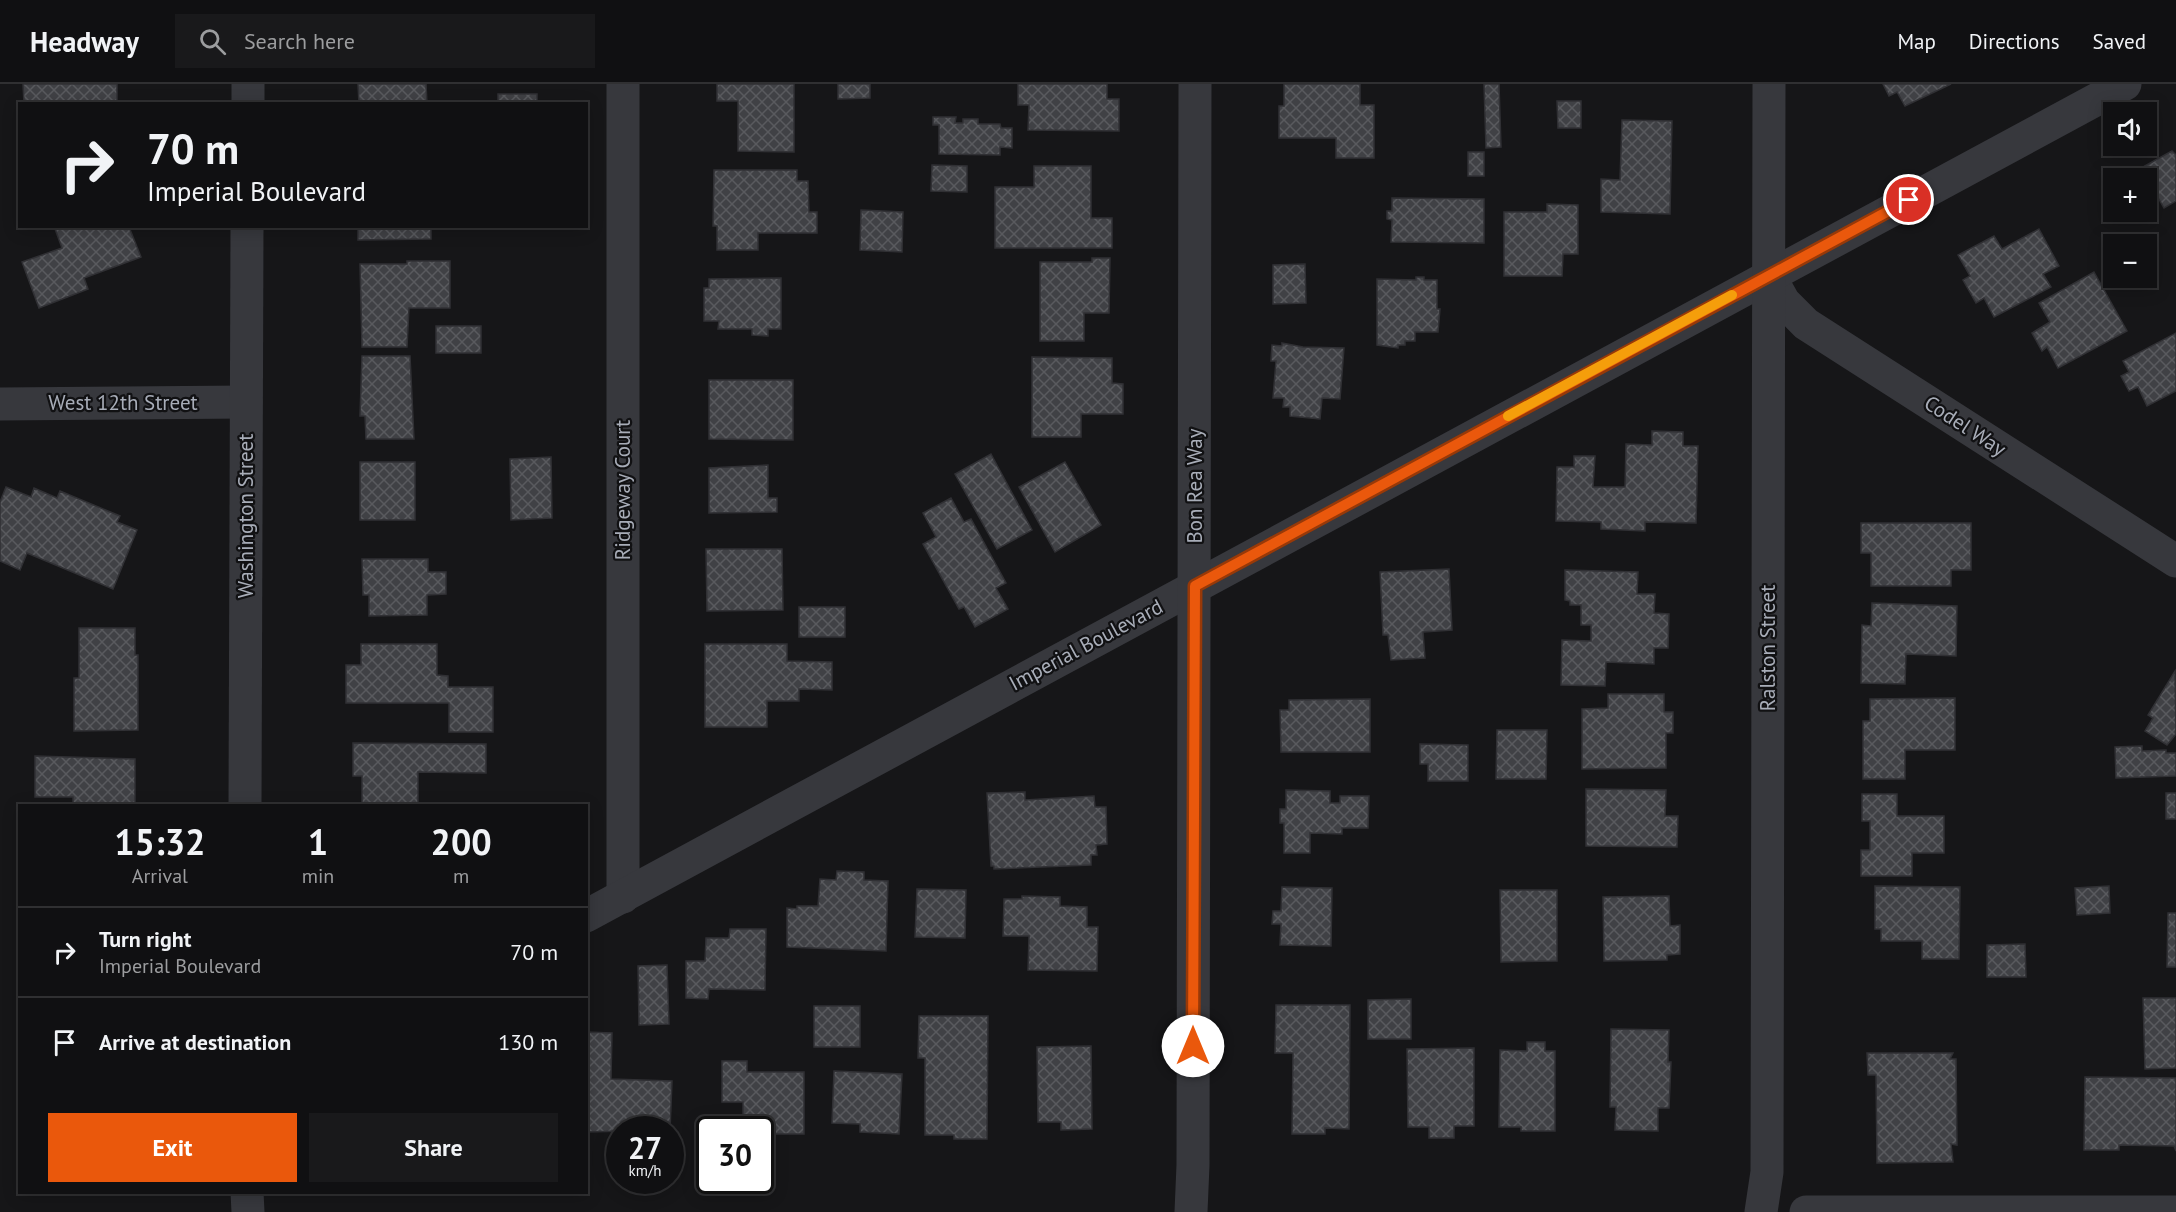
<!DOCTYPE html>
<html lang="en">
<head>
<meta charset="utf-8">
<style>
  :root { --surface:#101012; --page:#19191b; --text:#f1f3f6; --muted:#9c9d9f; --line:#303032; --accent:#ea580c }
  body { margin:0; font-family:"PT Sans",sans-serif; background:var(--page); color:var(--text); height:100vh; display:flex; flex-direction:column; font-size:22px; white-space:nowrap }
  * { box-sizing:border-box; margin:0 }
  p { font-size:20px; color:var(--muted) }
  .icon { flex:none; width:33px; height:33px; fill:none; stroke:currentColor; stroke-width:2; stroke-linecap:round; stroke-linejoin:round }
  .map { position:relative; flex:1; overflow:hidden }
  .sheet { position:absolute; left:18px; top:720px; width:570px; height:390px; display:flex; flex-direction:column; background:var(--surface); border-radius:0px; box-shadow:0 3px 15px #0003,0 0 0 2px var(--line) }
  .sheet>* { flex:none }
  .guide { position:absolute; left:18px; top:18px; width:570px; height:126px; border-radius:0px; box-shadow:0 3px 15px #0003,0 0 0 2px var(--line); background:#101012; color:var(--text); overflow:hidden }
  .tools { position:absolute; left:2103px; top:18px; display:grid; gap:12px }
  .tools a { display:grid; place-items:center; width:54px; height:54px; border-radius:0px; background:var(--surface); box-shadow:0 3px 15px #0003,0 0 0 2px var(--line); font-size:30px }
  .speed { position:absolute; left:606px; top:1032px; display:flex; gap:12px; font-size:30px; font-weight:700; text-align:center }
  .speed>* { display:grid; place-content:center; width:78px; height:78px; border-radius:50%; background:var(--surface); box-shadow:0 3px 15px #0003,0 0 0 2px var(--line); line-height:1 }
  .speed small { font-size:15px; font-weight:400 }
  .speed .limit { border:3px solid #111; border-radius:9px; background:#fff; color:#111 }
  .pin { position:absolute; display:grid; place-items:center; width:51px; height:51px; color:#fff; margin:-26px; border:3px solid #fff; border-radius:50%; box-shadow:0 2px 6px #0007 }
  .me { position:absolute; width:66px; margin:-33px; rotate:0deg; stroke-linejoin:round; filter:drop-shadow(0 0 4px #0008) }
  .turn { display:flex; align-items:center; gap:21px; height:126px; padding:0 30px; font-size:27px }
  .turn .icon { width:78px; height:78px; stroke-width:2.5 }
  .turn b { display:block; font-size:42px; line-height:51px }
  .eta { display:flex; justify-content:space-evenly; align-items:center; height:102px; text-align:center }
  .eta b { font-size:36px; font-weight:700; line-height:42px }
  .primary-button { display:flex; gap:12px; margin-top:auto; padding:12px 30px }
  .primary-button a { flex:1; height:69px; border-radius:0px; background:var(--accent); color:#fff; font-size:24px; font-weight:700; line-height:69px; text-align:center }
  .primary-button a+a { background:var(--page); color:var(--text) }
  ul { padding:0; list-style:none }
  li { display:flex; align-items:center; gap:18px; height:90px; padding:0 30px; border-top:2px solid var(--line) }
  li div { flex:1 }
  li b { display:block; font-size:22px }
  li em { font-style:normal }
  header { display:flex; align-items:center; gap:36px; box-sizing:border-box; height:84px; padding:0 30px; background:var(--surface); border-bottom:2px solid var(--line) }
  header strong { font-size:28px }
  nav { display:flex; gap:33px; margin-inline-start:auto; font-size:21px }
  .search { width:420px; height:54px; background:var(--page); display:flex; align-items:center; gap:15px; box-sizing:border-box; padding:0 21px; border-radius:0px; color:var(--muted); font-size:22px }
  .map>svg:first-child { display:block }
  .building { fill:url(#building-cross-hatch); stroke:#303034; stroke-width:1.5 }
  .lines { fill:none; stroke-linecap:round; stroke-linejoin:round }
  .minor { stroke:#37383d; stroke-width:33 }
  .route-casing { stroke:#983908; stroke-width:15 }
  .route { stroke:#ea580c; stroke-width:10 }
  .slow { stroke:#f59e0b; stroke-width:10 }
  .labels { text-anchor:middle; stroke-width:4.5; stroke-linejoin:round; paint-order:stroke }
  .street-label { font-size:21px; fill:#a8adb8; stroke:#111113 }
</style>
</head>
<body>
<header>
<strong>Headway</strong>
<div class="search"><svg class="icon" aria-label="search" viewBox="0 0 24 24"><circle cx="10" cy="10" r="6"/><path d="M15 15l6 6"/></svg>Search here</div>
<nav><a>Map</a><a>Directions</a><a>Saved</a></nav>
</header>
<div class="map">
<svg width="2176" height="1128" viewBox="0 0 2176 1128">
  <defs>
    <pattern id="building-cross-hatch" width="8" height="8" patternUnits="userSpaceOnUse" patternTransform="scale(1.5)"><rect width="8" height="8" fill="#404145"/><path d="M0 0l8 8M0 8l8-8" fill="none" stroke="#595a5e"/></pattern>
  </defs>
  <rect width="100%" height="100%" fill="#161618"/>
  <g class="building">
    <path d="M 23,0 L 117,0 L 117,20 L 24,20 Z"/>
    <path d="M 358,0 L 426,0 L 427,20 L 359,20 Z"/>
    <path d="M 717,0 L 794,0 L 794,68 L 738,67 L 738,17 L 717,17 Z"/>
    <path d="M 838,0 L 870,0 L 870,14 L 838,15 Z"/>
    <path d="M 1018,0 L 1107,0 L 1107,15 L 1119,15 L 1119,47 L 1028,46 L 1029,21 L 1018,21 Z"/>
    <path d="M 1284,0 L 1360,0 L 1360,21 L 1374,21 L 1374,74 L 1336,74 L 1336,54 L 1279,54 L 1279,22 L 1284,22 Z"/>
    <path d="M 1484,0 L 1499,0 L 1501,63 L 1486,64 Z"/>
    <path d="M 1883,0 L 1951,0 L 1905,22 L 1897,8 L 1889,12 Z"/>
    <rect x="498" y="10" width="39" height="10"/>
    <path d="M 1557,17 L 1581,17 L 1581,44 L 1558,44 Z"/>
    <path d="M 933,33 L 956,33 L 955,39 L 963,39 L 963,35 L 978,35 L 978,40 L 1000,40 L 1001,44 L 1012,44 L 1012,64 L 1000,63 L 1000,71 L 939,70 L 939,41 L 933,41 Z"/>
    <path d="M 1622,36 L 1672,37 L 1670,130 L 1601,128 L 1601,95 L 1620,96 Z"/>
    <path d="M 2172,67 L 2176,71 L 2176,117 L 2164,124 L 2141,84 Z"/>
    <rect x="1468" y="68" width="16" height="24"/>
    <path d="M 932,81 L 967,82 L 967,108 L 931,107 Z"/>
    <path d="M 1034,82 L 1091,82 L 1091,134 L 1112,134 L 1112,164 L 995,164 L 995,103 L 1034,103 Z"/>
    <path d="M 714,86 L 797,86 L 797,97 L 808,97 L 809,128 L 817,128 L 817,149 L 758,149 L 758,166 L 717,166 L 717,142 L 713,142 Z"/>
    <path d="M 1392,114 L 1484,115 L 1484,159 L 1391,158 L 1392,136 L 1387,135 L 1387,127 L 1392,127 Z"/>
    <path d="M 1547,120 L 1578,121 L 1578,170 L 1563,170 L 1562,192 L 1504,192 L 1504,128 L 1547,128 Z"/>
    <path d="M 861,126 L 903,128 L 902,168 L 860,166 Z"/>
    <path d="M 54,142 L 129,143 L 141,173 L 84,194 L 88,205 L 39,224 L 22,178 L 62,164 Z"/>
    <path d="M 358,142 L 431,142 L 431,155 L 358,156 Z"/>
    <path d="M 2039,145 L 2059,182 L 2043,190 L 2051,203 L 1994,233 L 1984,214 L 1976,219 L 1963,196 L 1970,192 L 1958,171 L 1994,152 L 2002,165 Z"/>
    <path d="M 1092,174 L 1110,174 L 1109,229 L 1084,229 L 1084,257 L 1040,257 L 1040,178 L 1092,178 Z"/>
    <path d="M 407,177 L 450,177 L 450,224 L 409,224 L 407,263 L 362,263 L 360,180 L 407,180 Z"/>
    <path d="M 1305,180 L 1306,219 L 1273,220 L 1273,181 Z"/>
    <path d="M 2094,188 L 2127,247 L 2058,284 L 2047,263 L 2042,267 L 2032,249 L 2050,238 L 2039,219 Z"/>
    <path d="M 1416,193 L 1424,193 L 1424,196 L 1437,196 L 1437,225 L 1440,225 L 1438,248 L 1415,248 L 1415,257 L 1405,257 L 1405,261 L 1398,261 L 1398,264 L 1377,261 L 1377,195 L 1416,196 Z"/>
    <path d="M 781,194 L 781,245 L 768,245 L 768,252 L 752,251 L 752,245 L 718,245 L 719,237 L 704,237 L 704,204 L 709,204 L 709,195 Z"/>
    <rect x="436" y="242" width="45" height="27"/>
    <path d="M 2176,249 L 2176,307 L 2147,322 L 2138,303 L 2129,307 L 2121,292 L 2129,288 L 2123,277 Z"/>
    <path d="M 1282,259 L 1303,263 L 1344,264 L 1340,315 L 1322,314 L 1320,335 L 1290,332 L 1290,323 L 1283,323 L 1284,314 L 1273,314 L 1276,277 L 1271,277 L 1272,261 L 1282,262 Z"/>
    <path d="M 362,272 L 410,272 L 414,355 L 366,355 L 365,332 L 360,332 Z"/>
    <path d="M 1032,273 L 1112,274 L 1112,299 L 1123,300 L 1123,330 L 1081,330 L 1081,353 L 1032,353 Z"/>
    <path d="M 709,296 L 793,296 L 793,356 L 709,355 Z"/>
    <path d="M 1652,347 L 1683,348 L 1683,362 L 1698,362 L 1696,439 L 1645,438 L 1645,447 L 1601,445 L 1601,438 L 1556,437 L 1557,383 L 1574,383 L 1574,372 L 1595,372 L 1593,403 L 1625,403 L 1626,360 L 1652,361 Z"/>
    <path d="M 991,370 L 1032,446 L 997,465 L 955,390 Z"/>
    <path d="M 551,373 L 552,434 L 511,436 L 510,375 Z"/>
    <rect x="360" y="378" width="55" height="58"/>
    <path d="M 1065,378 L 1101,441 L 1055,468 L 1019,403 Z"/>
    <path d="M 768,381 L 768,414 L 777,414 L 777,428 L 709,429 L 709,384 Z"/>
    <path d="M 6,403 L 31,413 L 34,404 L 57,414 L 60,407 L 120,432 L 117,438 L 137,446 L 113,505 L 27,469 L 20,486 L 0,477 L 0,418 Z"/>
    <path d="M 951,414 L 964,438 L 971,435 L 1006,499 L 996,504 L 1008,525 L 975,543 L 964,523 L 959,525 L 923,460 L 936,453 L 923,429 Z"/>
    <path d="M 1861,439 L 1971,439 L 1971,486 L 1951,486 L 1951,502 L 1871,502 L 1871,469 L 1861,469 Z"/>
    <path d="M 706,465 L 782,465 L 783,526 L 707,527 Z"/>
    <path d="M 362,475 L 428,475 L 428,488 L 446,488 L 446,510 L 427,511 L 427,531 L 369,532 L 369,511 L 363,511 Z"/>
    <path d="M 1449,485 L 1452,546 L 1423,548 L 1425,574 L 1391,576 L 1388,551 L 1383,551 L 1380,488 Z"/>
    <path d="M 1565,486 L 1638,488 L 1637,510 L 1655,510 L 1654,529 L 1669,530 L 1668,564 L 1654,564 L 1654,580 L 1606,578 L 1605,602 L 1561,601 L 1562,556 L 1591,557 L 1591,541 L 1581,541 L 1581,521 L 1570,521 L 1570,517 L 1565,516 Z"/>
    <path d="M 1872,519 L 1957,522 L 1956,572 L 1906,570 L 1905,600 L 1861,599 L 1862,541 L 1871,542 Z"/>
    <rect x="799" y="523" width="46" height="30"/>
    <path d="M 79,544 L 135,544 L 135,571 L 138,571 L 138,646 L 74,647 L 74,594 L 79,594 Z"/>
    <path d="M 361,560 L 437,560 L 437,591 L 448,592 L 448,603 L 493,603 L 493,648 L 449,648 L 449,619 L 346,619 L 346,581 L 361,581 Z"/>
    <path d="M 705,560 L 787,560 L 787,577 L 832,578 L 832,606 L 799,605 L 799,617 L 767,617 L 767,643 L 705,643 Z"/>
    <path d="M 2175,587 L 2176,650 L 2167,661 L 2145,647 L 2153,634 L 2148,631 Z"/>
    <path d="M 1608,610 L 1664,610 L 1664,628 L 1673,628 L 1673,649 L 1666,649 L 1666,684 L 1582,685 L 1582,625 L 1608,624 Z"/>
    <path d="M 1955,614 L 1955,666 L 1905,666 L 1905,695 L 1863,695 L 1863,637 L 1870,637 L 1870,615 Z"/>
    <path d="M 1370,615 L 1370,668 L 1281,668 L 1280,626 L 1289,626 L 1289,616 Z"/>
    <path d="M 1497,646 L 1547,646 L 1546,695 L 1496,695 Z"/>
    <path d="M 353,659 L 486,660 L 486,689 L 418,688 L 418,722 L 362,722 L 362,692 L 353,692 Z"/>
    <path d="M 1420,660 L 1468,661 L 1468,697 L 1428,697 L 1428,680 L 1420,680 Z"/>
    <path d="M 2142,662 L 2142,667 L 2166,666 L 2166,669 L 2176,669 L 2176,692 L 2116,694 L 2115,663 Z"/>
    <path d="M 35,672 L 135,675 L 135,722 L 73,722 L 73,713 L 35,713 Z"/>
    <path d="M 1586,705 L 1666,706 L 1665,732 L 1678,732 L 1677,763 L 1586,762 Z"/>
    <path d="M 1286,706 L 1330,707 L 1330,719 L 1340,719 L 1340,712 L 1369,712 L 1368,744 L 1342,744 L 1342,750 L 1310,749 L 1310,769 L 1284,769 L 1284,739 L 1280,739 L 1280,725 L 1286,725 Z"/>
    <path d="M 1025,708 L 1025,716 L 1094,712 L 1095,723 L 1106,723 L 1107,760 L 1096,761 L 1097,771 L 1091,771 L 1091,781 L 994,785 L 994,782 L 991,782 L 987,709 Z"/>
    <rect x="2166" y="709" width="10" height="26"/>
    <path d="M 1862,710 L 1897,710 L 1897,732 L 1944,732 L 1944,769 L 1912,769 L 1912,792 L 1861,792 L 1861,766 L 1870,766 L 1870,737 L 1862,737 Z"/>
    <path d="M 837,787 L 864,788 L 864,796 L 888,797 L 886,867 L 787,863 L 787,824 L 797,825 L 797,822 L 818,822 L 820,795 L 836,796 Z"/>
    <path d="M 1875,802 L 1960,803 L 1959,875 L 1922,875 L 1922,857 L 1881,857 L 1881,845 L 1875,845 Z"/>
    <path d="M 2109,802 L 2110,829 L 2077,831 L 2075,804 Z"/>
    <path d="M 1282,803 L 1332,804 L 1331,862 L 1280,861 L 1281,840 L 1272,840 L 1273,827 L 1281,827 Z"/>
    <path d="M 917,805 L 966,806 L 965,854 L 915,853 Z"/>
    <path d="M 1500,806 L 1557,806 L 1557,877 L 1501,878 Z"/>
    <path d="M 1022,812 L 1060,813 L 1060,822 L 1087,823 L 1087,843 L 1098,843 L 1097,887 L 1028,886 L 1029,852 L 1003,852 L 1004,815 L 1022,815 Z"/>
    <path d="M 1669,812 L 1670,842 L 1680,841 L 1680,870 L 1667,871 L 1667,876 L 1604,877 L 1603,813 Z"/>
    <path d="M 2168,829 L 2176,829 L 2176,883 L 2167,883 Z"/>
    <path d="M 730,845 L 766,845 L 765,906 L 709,905 L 708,915 L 686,914 L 686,877 L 705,877 L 706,854 L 729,854 Z"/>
    <path d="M 2025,860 L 2026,893 L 1987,893 L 1987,861 Z"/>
    <path d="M 667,881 L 669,940 L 639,941 L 638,882 Z"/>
    <path d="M 2143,914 L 2176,914 L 2176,984 L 2145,985 Z"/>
    <path d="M 1411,915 L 1411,955 L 1368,955 L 1368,916 Z"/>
    <path d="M 1276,921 L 1350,921 L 1349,1045 L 1325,1044 L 1325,1050 L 1292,1050 L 1293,969 L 1275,969 Z"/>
    <rect x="814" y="922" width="46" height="41"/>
    <path d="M 919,932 L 988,932 L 987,1055 L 954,1055 L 954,1051 L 925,1051 L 925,974 L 918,974 Z"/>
    <path d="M 1611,945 L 1669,946 L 1668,978 L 1671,978 L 1669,1024 L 1658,1024 L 1658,1047 L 1615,1046 L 1616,1023 L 1610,1023 Z"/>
    <path d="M 586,948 L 612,949 L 611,995 L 672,997 L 670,1046 L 586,1048 Z"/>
    <path d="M 1527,958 L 1545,958 L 1545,967 L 1555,967 L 1555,1047 L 1521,1047 L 1521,1043 L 1499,1043 L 1500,966 L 1527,967 Z"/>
    <path d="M 1091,962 L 1092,1045 L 1061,1046 L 1061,1038 L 1038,1038 L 1037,963 Z"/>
    <path d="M 1474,964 L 1474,1042 L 1454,1042 L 1454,1054 L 1429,1054 L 1429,1043 L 1408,1043 L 1407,965 Z"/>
    <path d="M 1867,969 L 1953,969 L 1950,975 L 1956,975 L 1957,1061 L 1951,1060 L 1953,1078 L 1877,1079 L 1876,991 L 1868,991 Z"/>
    <path d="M 722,977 L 747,977 L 747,988 L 804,988 L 804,1050 L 767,1050 L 767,1038 L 743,1038 L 743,1018 L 722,1018 Z"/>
    <path d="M 834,987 L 902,990 L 899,1050 L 860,1048 L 860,1040 L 832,1039 Z"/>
    <path d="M 2085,993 L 2176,994 L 2176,1067 L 2174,1062 L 2119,1061 L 2119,1066 L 2084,1066 Z"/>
  </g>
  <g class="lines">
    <g class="minor">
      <path d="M 623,0 L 623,813"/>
      <path d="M 248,20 L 248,0"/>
      <path d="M 1769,191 L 1784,218 L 1806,240 L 2176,477"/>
      <path d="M 0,320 L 246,318"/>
      <path d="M 245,722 L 247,142"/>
      <path d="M 586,832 L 2125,0"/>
      <path d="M 247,1108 L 248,1128"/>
      <path d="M 1191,1128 L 1193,1081 L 1195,0"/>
      <path d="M 1761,1128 L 1767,1088 L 1769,0"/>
      <path d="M 1806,1128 L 2176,1128"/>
    </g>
  </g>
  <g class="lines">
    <g class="route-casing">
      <path id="route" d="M 1193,962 L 1195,502 L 1909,116"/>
    </g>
    <use href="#route" class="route"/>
    <path class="slow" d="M 1508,332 L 1732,211"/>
  </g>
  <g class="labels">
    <g class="street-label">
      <text x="123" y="326">West 12th Street</text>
      <text transform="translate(1965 342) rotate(33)" y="7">Codel Way</text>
      <text transform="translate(1195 402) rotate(-90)" y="7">Bon Rea Way</text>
      <text transform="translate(623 406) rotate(-90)" y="7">Ridgeway Court</text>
      <text transform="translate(246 432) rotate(-90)" y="7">Washington Street</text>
      <text transform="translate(1086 561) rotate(-28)" y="7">Imperial Boulevard</text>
      <text transform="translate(1768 564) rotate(-90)" y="7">Ralston Street</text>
    </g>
  </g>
</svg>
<div class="tools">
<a><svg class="icon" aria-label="sound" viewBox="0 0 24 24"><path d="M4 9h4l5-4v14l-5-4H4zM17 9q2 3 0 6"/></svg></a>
<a>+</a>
<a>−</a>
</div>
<div class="speed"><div>27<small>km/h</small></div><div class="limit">30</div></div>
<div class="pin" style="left:1909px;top:116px;background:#d93025"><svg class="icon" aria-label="arrive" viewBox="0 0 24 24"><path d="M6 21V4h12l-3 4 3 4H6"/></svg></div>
<svg class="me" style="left:1193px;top:962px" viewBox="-20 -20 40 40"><circle r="19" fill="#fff"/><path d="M0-13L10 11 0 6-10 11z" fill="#ea580c"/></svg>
<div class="guide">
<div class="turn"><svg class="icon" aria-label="right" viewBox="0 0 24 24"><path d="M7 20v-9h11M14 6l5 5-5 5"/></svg><div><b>70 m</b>Imperial Boulevard</div></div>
</div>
<section class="sheet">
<div class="eta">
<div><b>15:32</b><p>Arrival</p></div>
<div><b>1</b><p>min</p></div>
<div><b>200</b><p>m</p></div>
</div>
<ul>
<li><svg class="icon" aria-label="right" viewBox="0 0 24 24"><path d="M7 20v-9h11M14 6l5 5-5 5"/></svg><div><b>Turn right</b><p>Imperial Boulevard</p></div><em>70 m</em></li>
<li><svg class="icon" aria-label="arrive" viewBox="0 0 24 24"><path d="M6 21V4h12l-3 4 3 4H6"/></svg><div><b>Arrive at destination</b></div><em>130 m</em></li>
</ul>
<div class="primary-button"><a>Exit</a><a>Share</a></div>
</section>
</div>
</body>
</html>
